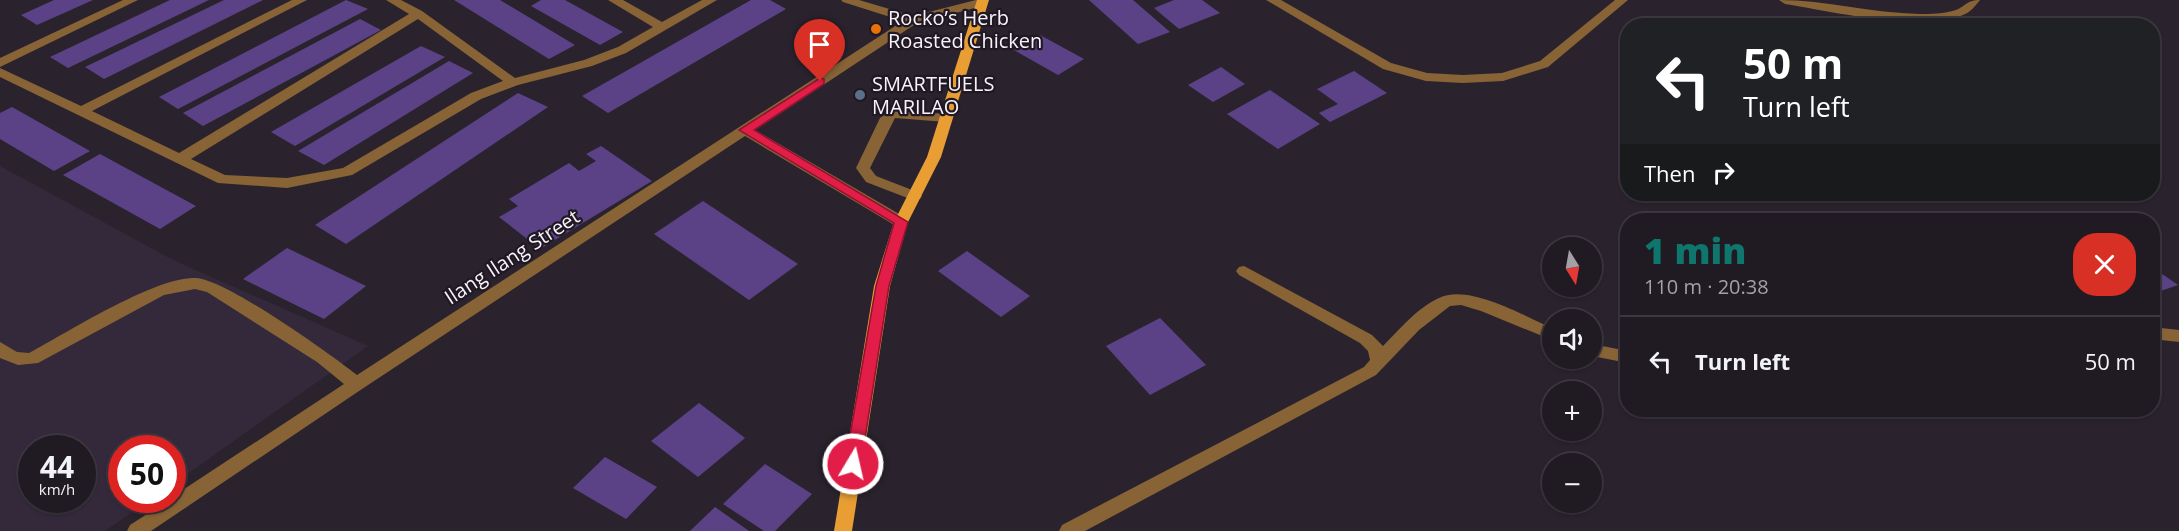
<!DOCTYPE html>
<html lang="en">
<head>
<meta charset="utf-8">
<style>
  :root { --surface:#201a22; --page:#28232a; --text:#f1f3f6; --muted:#a2a1a5; --line:#3d3840; --accent:#0f766e }
  body { margin:0; font-family:"Open Sans",sans-serif; background:var(--page); color:var(--text); height:100vh; display:flex; flex-direction:column; font-size:22px; white-space:nowrap }
  * { box-sizing:border-box; margin:0 }
  p { font-size:20px; color:var(--muted) }
  .icon { flex:none; width:33px; height:33px; fill:none; stroke:currentColor; stroke-width:2; stroke-linecap:round; stroke-linejoin:round }
  .map { position:relative; flex:1; overflow:hidden }
  .side { position:absolute; left:1620px; top:213px; width:540px; height:204px; display:flex; flex-direction:column; background:var(--surface); border-radius:24px; box-shadow:0 2px 4px #0004,0 0 0 2px var(--line) }
  .side>* { flex:none }
  .top-card { position:absolute; left:1620px; top:18px; width:540px; height:183px; border-radius:24px; box-shadow:0 2px 4px #0004,0 0 0 2px var(--line); background:#202124; color:#fff; overflow:hidden }
  .needle { width:39px; rotate:169deg }
  .buttons { position:absolute; left:1542px; top:237px; display:grid; gap:12px }
  .buttons a { display:grid; place-items:center; width:60px; height:60px; border-radius:50%; background:var(--surface); box-shadow:0 2px 4px #0004,0 0 0 2px var(--line); font-size:30px }
  .speed { position:absolute; left:18px; top:435px; display:flex; gap:12px; font-size:30px; font-weight:700; text-align:center }
  .speed>* { display:grid; place-content:center; width:78px; height:78px; border-radius:50%; background:var(--surface); box-shadow:0 2px 4px #0004,0 0 0 2px var(--line); line-height:1 }
  .speed small { font-size:15px; font-weight:400 }
  .speed .limit { border:9px solid #d22; background:#fff; color:#111 }
  .pin { position:absolute; display:grid; place-items:center; width:51px; height:51px; color:#fff; margin:-62px -26px; border-radius:50% 50% 50% 0; rotate:-45deg; box-shadow:0 0 6px #0007 }
  .pin .icon { rotate:45deg }
  .me { position:absolute; width:66px; margin:-33px; rotate:9deg; stroke-linejoin:round; filter:drop-shadow(0 0 4px #0008) }
  .turn { display:flex; align-items:center; gap:21px; height:126px; padding:0 24px; font-size:27px }
  .turn .icon { width:78px; height:78px; stroke-width:2.5 }
  .turn b { display:block; font-size:42px; line-height:51px }
  .then { display:flex; align-items:center; height:57px; padding:0 24px; background:#0003; gap:12px; font-size:22px }
  .round { display:grid; place-items:center; flex:none; width:63px; height:63px; border-radius:24px; background:var(--page) }
  .head { display:flex; align-items:center; justify-content:space-between; height:102px; padding:0 24px }
  h1 { font-size:36px; font-weight:800; line-height:45px; color:var(--accent) }
  ul { padding:0; list-style:none }
  li { display:flex; align-items:center; gap:18px; height:90px; padding:0 24px; border-top:2px solid var(--line) }
  li div { flex:1 }
  li b { display:block; font-size:22px }
  li em { font-style:normal }
  .map>svg:first-child { display:block }
  .built { fill:#34293a; fill-rule:evenodd }
  .building { fill:#5b4286 }
  .lines { fill:none; stroke-linecap:round; stroke-linejoin:round }
  .minor { fill:#876336; fill-rule:evenodd }
  .major { fill:#e99e34; fill-rule:evenodd }
  .route { fill:#e11d48; stroke:#92132f; stroke-width:1.5 }
  .food-dot { fill:#e8710a; stroke:#201924; stroke-width:2 }
  .service-dot { fill:#5c6f8a; stroke:#201924; stroke-width:2 }
  .labels { text-anchor:middle; stroke-width:4.5; stroke-linejoin:round; paint-order:stroke }
  .poi-label { font-size:20px; fill:#f8f3fb; stroke:#201924; text-anchor:start }
  .street-label { font-size:20px; fill:#f8f3fb; stroke:#201924 }
</style>
</head>
<body>
<div class="map">
<svg width="2179" height="531" viewBox="0 0 2179 531">
  <rect width="100%" height="100%" fill="#2a232e"/>
  <path class="built" d="M 0,166 L 175,261 L 368,346 L 173,484 L 172,448 L 122,448 L 122,500 L 150,500 L 105,531 L 0,531 ZM 32,448 L 82,448 L 82,500 L 32,500 Z"/>
  <g class="building">
    <path d="M 54,0 L 93,0 L 37,25 L 21,15 Z"/>
    <path d="M 170,0 L 209,0 L 68,68 L 50,57 Z"/>
    <path d="M 224,0 L 263,0 L 104,79 L 85,67 Z"/>
    <path d="M 346,0 L 368,9 L 178,109 L 159,97 Z"/>
    <path d="M 454,0 L 500,0 L 575,45 L 549,59 Z"/>
    <path d="M 541,0 L 565,0 L 623,32 L 600,45 L 531,6 Z"/>
    <path d="M 751,0 L 770,0 L 786,9 L 608,113 L 582,96 Z"/>
    <path d="M 1089,0 L 1133,0 L 1170,32 L 1138,44 Z"/>
    <path d="M 1174,0 L 1202,0 L 1220,13 L 1179,29 L 1154,8 Z"/>
    <path d="M 360,19 L 381,30 L 203,126 L 183,113 Z"/>
    <path d="M 1040,35 L 1084,59 L 1058,75 L 1014,50 Z"/>
    <path d="M 421,46 L 445,57 L 295,146 L 271,132 Z"/>
    <path d="M 449,61 L 473,73 L 324,165 L 298,151 Z"/>
    <path d="M 1221,67 L 1245,84 L 1213,102 L 1188,85 Z"/>
    <path d="M 1354,71 L 1387,93 L 1330,122 L 1319,113 L 1338,104 L 1317,89 Z"/>
    <path d="M 1270,90 L 1320,124 L 1278,149 L 1227,114 Z"/>
    <path d="M 518,93 L 548,107 L 346,244 L 315,225 Z"/>
    <path d="M 12,107 L 90,151 L 54,171 L 0,139 L 0,113 Z"/>
    <path d="M 601,146 L 652,181 L 540,249 L 499,217 L 518,206 L 509,199 L 569,163 L 579,171 L 596,161 L 586,154 Z"/>
    <path d="M 100,154 L 196,206 L 160,229 L 63,175 Z"/>
    <path d="M 703,201 L 798,264 L 749,300 L 654,234 Z"/>
    <path d="M 287,248 L 366,286 L 324,319 L 243,279 Z"/>
    <path d="M 967,251 L 1030,296 L 1001,317 L 938,271 Z"/>
    <path d="M 2152,267 L 2178,285 L 2152,294 Z"/>
    <path d="M 1160,318 L 1206,365 L 1150,395 L 1106,346 Z"/>
    <path d="M 699,403 L 745,438 L 698,477 L 651,441 Z"/>
    <path d="M 605,457 L 657,487 L 626,519 L 573,488 Z"/>
    <path d="M 765,464 L 812,494 L 775,531 L 764,531 L 723,504 Z"/>
    <path d="M 715,507 L 749,531 L 690,531 Z"/>
  </g>
  <g class="lines">
    <g class="minor">
      <path d="M 123,0 L 138,0 L 0,67 L 0,58 Z"/>
      <path d="M 292,0 L 307,0 L 92,111 L 179,153 L 409,14 L 386,0 L 401,0 L 422,11 L 515,78 L 584,60 L 618,47 L 653,27 L 608,0 L 623,0 L 662,22 L 702,0 L 717,0 L 626,53 L 592,66 L 518,85 L 481,99 L 352,175 L 287,188 L 218,183 L 0,77 L 0,68 L 81,106 ZM 418,19 L 503,81 L 471,93 L 343,168 L 287,178 L 225,175 L 191,159 Z"/>
      <path d="M 841,0 L 859,0 L 913,16 L 976,0 L 988,2 L 986,5 L 917,23 L 755,130 L 906,218 L 908,222 L 906,226 L 896,226 L 745,136 L 362,389 L 151,531 L 127,531 L 130,525 L 169,500 L 172,500 L 172,497 L 344,384 L 317,362 L 207,292 L 195,289 L 164,295 L 38,363 L 18,365 L 0,358 L 0,342 L 17,352 L 29,353 C 66,333 158,275 196,278 C 227,280 329,353 357,375 L 903,21 L 843,2 Z"/>
      <path d="M 1266,0 L 1281,0 L 1391,63 L 1427,73 L 1463,75 L 1502,73 L 1540,61 L 1615,0 L 1628,0 L 1548,67 L 1503,81 L 1463,83 L 1426,81 L 1383,69 Z"/>
      <path d="M 1779,0 C 1826,0 1872,13 1919,14 C 1930,14 1944,14 1956,10 C 1966,6 1967,0 1980,0 C 1975,6 1971,12 1963,15 C 1920,33 1831,11 1785,4 Z"/>
      <path d="M 892,110 L 946,114 L 953,118 L 946,122 L 895,118 L 870,168 L 876,176 L 920,193 L 922,196 L 920,199 L 910,199 L 866,182 L 856,168 L 880,118 Z"/>
      <path d="M 1244,266 L 1372,335 L 1383,346 C 1399,330 1417,308 1439,298 C 1468,283 1524,316 1552,328 L 1552,340 L 1481,311 L 1461,305 L 1450,306 L 1419,330 L 1376,375 L 1085,531 L 1059,531 L 1062,525 L 1364,367 L 1370,360 L 1368,351 L 1360,343 L 1239,275 L 1236,271 L 1239,267 Z"/>
      <path d="M 2152,327 L 2179,330 L 2179,342 L 2152,339 Z"/>
      <path d="M 1592,344 L 1628,351 L 1628,363 L 1592,356 Z"/>
    </g>
    <path class="major" d="M 977,0 L 989,0 L 941,157 L 908,222 L 890,286 L 852,531 L 834,531 L 874,286 L 894,222 L 927,157 Z"/>
  </g>
  <path class="route" d="M 820,78 L 824,79 L 824,84 L 754,130 L 908,222 L 889,286 L 861,464 L 859,469 L 853,471 L 848,469 L 845,464 L 876,286 L 894,223 L 739,130 Z"/>
  <circle class="food-dot" cx="876" cy="29" r="6"/>
  <circle class="service-dot" cx="860" cy="95" r="6"/>
  <g class="labels">
    <g class="poi-label">
      <text x="888" y="25">Rocko’s Herb<tspan x="888" dy="23">Roasted Chicken</tspan></text>
      <text x="872" y="91">SMARTFUELS<tspan x="872" dy="23">MARILAO</tspan></text>
    </g>
    <g class="street-label">
      <text transform="translate(512 257) rotate(-33)" y="7">Ilang Ilang Street</text>
    </g>
  </g>
</svg>
<div class="buttons">
<a><svg class="needle" viewBox="-14 -14 28 28"><path d="M0-13l5 13h-10z" fill="#e53935"/><path d="M0 13l5-13h-10z" fill="#a2a1a5"/></svg></a>
<a><svg class="icon" aria-label="sound" viewBox="0 0 24 24"><path d="M4 9h4l5-4v14l-5-4H4zM17 9q2 3 0 6"/></svg></a>
<a>+</a>
<a>−</a>
</div>
<div class="speed"><div>44<small>km/h</small></div><div class="limit">50</div></div>
<div class="pin" style="left:820px;top:81px;background:#d93025"><svg class="icon" aria-label="arrive" viewBox="0 0 24 24"><path d="M6 21V4h12l-3 4 3 4H6"/></svg></div>
<svg class="me" style="left:853px;top:464px" viewBox="-20 -20 40 40"><circle r="17" fill="#e11d48" stroke="#fff" stroke-width="3"/><path d="M0-11L8 9 0 5-8 9z" fill="#fff"/></svg>
<div class="top-card">
<div class="turn"><svg class="icon" aria-label="left" viewBox="0 0 24 24"><path d="M17 20v-9H6M10 6l-5 5 5 5"/></svg><div><b>50 m</b>Turn left</div></div>
<div class="then">Then<svg class="icon" aria-label="right" viewBox="0 0 24 24"><path d="M7 20v-9h11M14 6l5 5-5 5"/></svg></div>
</div>
<section class="side">
<div class="head"><div><h1>1 min</h1><p>110 m · 20:38</p></div><a class="round" style="background:#d93025;color:#fff"><svg class="icon" aria-label="close" viewBox="0 0 24 24"><path d="M6 6l12 12M18 6L6 18"/></svg></a></div>
<ul>
<li><svg class="icon" aria-label="left" viewBox="0 0 24 24"><path d="M17 20v-9H6M10 6l-5 5 5 5"/></svg><div><b>Turn left</b></div><em>50 m</em></li>
</ul>
</section>
</div>
</body>
</html>
